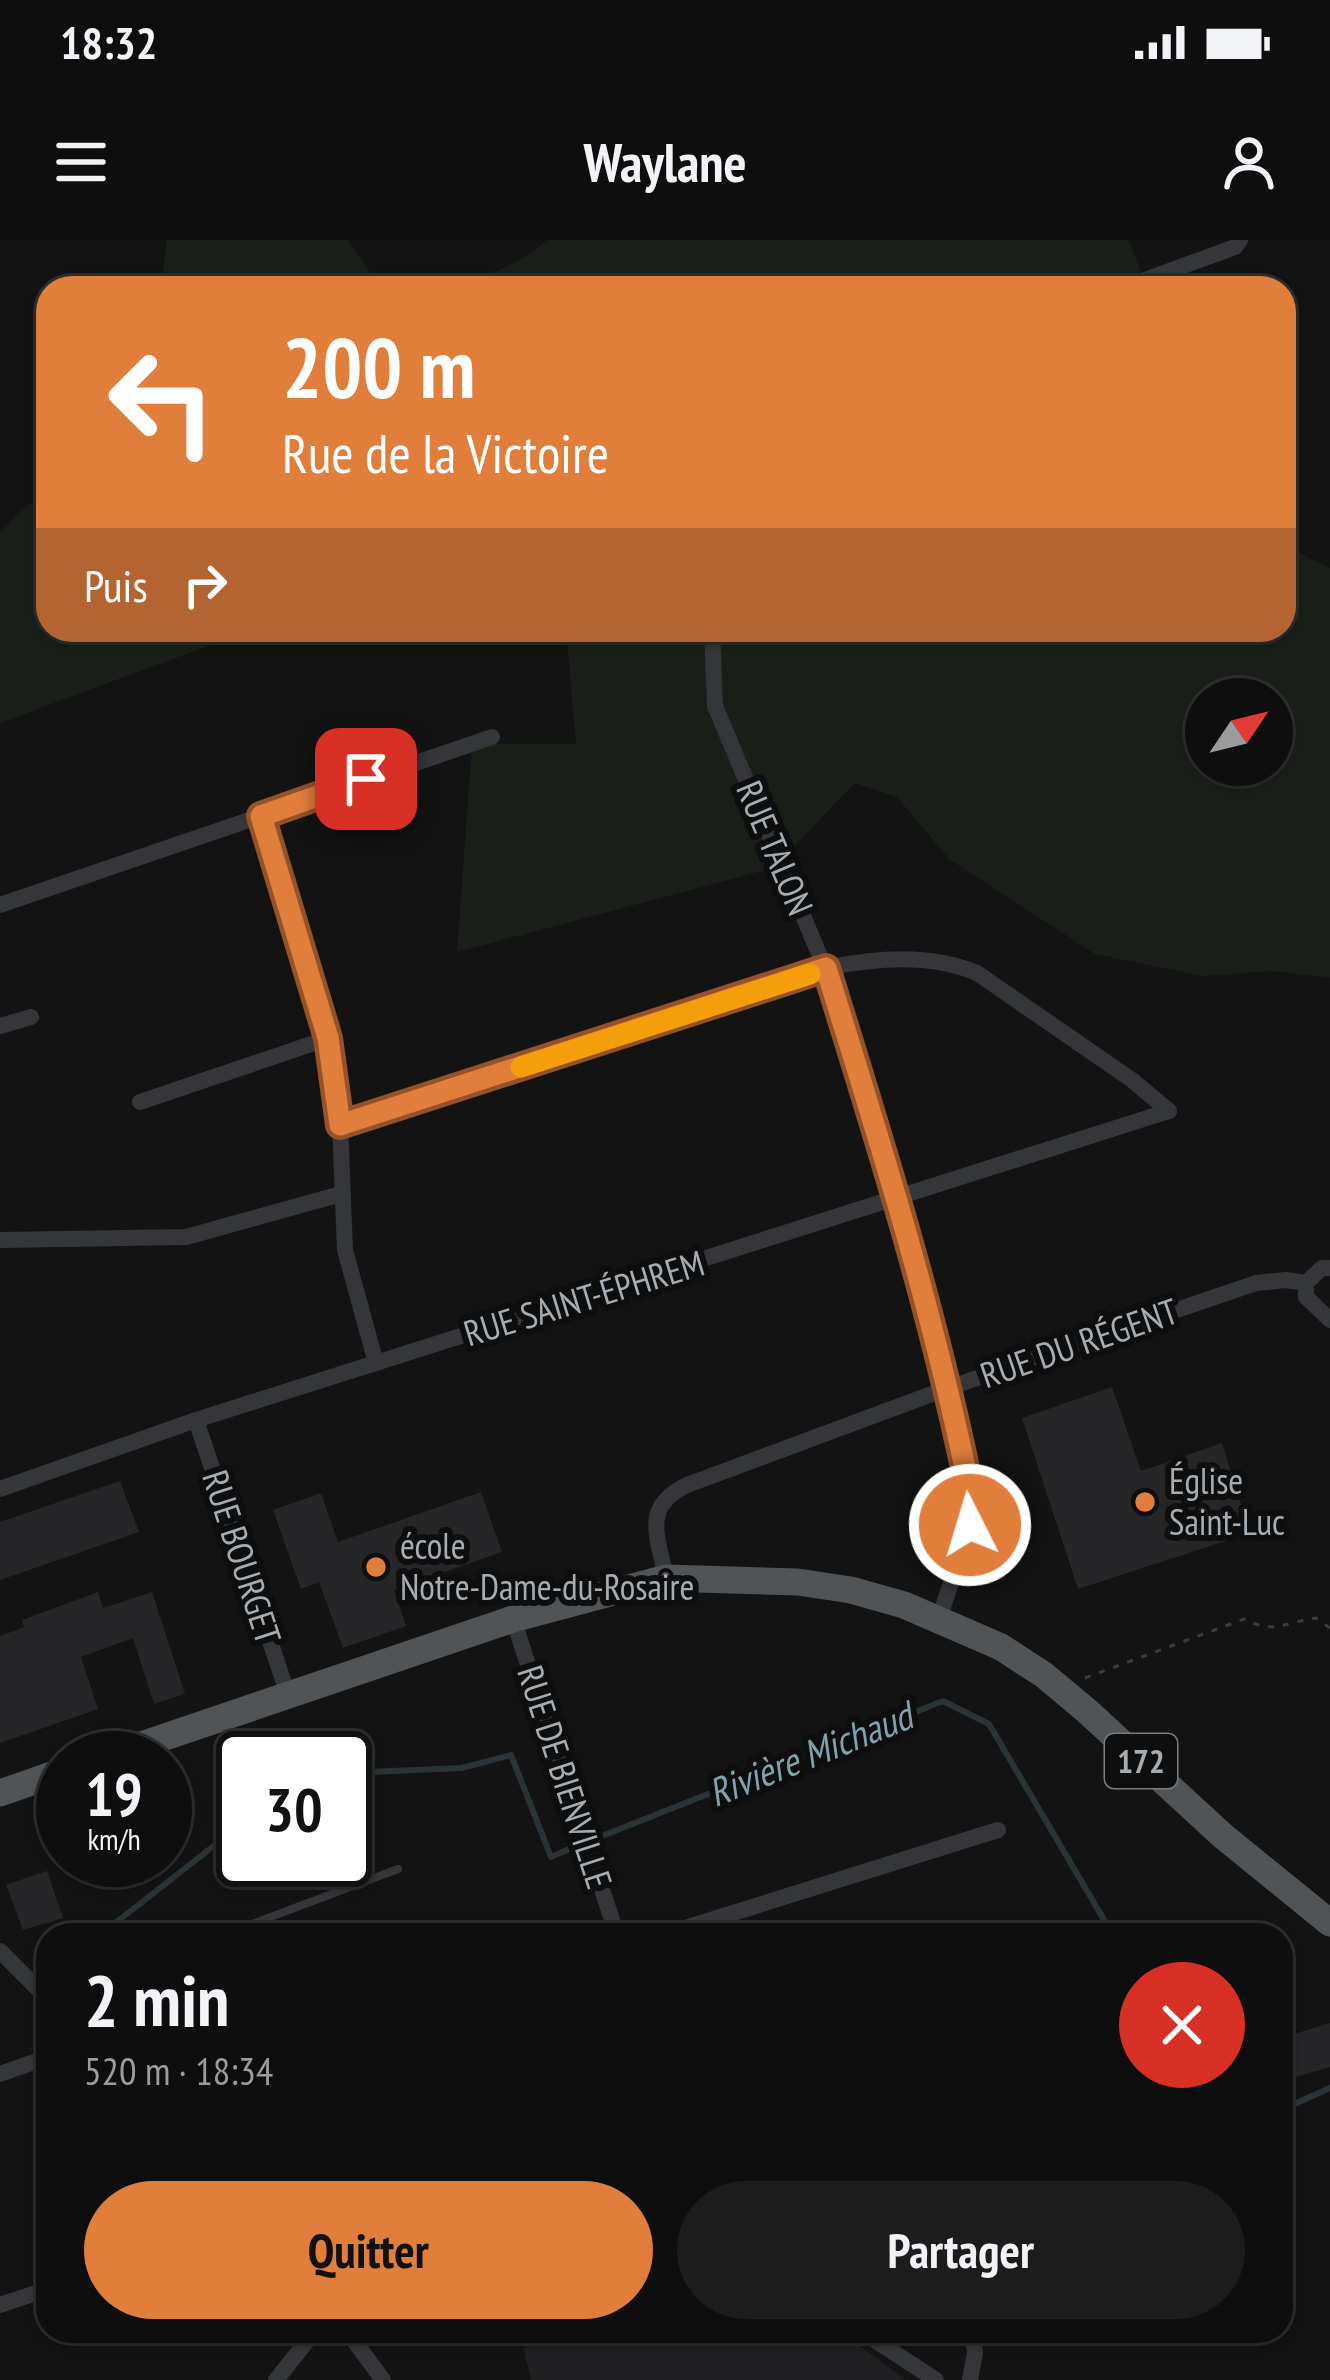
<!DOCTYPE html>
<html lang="fr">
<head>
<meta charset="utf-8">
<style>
  :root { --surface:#0e0e0f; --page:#1c1c1d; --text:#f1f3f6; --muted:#9b9c9e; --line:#2e2e2f; --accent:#e27e3c }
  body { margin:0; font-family:"PT Sans Narrow",sans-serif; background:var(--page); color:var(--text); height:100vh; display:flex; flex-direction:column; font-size:45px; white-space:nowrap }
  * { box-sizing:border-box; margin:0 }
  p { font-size:39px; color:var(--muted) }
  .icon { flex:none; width:66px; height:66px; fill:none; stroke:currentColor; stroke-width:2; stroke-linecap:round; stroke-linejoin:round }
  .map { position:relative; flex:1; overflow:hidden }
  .side { position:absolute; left:36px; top:1683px; width:1257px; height:420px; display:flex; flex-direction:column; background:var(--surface); border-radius:36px; box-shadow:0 3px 9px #0004,0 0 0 3px var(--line) }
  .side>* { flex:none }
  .hud { position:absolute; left:36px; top:36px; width:1260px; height:366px; border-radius:36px; box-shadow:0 3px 9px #0004,0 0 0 3px var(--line); background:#e27e3c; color:#fff; overflow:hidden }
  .needle { width:78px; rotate:55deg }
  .buttons { position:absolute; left:1185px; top:438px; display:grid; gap:24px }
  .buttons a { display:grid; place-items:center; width:108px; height:108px; border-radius:50%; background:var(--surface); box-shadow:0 3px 9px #0004,0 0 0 3px var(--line); font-size:60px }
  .speed { position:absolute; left:36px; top:1491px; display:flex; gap:24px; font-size:60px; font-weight:700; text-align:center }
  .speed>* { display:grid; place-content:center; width:156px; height:156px; border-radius:50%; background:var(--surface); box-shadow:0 3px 9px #0004,0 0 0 3px var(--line); line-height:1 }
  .speed small { font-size:30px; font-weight:400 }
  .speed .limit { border:6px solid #111; border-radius:18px; background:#fff; color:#111 }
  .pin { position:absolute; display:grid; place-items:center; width:102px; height:102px; color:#fff; margin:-51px; border-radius:24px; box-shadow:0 6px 18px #0006 }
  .me { position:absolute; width:132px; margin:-66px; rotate:355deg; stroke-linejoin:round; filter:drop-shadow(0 0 9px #0008) }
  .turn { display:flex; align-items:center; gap:42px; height:252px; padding:0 48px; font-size:54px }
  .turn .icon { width:156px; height:156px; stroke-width:2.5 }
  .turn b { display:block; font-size:84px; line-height:102px }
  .then { display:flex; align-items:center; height:114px; padding:0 48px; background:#0003; gap:24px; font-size:45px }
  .round { display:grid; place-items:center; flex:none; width:126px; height:126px; border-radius:63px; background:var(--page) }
  .overview { display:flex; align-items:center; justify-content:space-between; height:204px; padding:0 48px }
  h1 { font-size:72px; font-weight:800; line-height:90px }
  .cta { display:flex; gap:24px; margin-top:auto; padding:24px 48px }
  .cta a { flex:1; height:138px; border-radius:72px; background:var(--accent); color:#111; font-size:48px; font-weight:800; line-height:138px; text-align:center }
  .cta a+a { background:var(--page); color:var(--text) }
  .status { display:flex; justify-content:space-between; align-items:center; height:84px; padding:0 60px; background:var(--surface); direction:ltr }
  .status svg { height:33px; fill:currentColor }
  header { display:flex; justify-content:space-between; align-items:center; height:156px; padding:0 48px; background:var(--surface); font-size:54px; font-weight:800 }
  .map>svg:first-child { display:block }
  .built { fill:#1f1f21 }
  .green { fill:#1a1e19; fill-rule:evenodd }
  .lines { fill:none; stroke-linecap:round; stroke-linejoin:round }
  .stream { stroke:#2a3437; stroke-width:6 }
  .building { fill:#262628 }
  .path { stroke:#3a3d40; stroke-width:3; stroke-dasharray:6 9; stroke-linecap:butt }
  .lane { stroke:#343639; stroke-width:8 }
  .street { stroke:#343639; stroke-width:16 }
  .primary { stroke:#505457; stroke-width:27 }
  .route-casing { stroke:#935227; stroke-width:30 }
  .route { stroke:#e27e3c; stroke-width:21 }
  .slow { stroke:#f59e0b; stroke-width:21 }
  .poi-dot { fill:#e27e3c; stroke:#0e0e0f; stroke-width:4.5 }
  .labels { text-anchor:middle; stroke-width:12; stroke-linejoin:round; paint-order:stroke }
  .shield { fill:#0e0e0f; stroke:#787d82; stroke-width:3 }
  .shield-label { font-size:33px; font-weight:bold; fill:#a5adb3 }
  .street-label { font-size:36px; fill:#a5adb3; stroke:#0e0e0f }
  .poi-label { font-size:36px; fill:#a5adb3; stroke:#0e0e0f; text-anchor:start }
  .water-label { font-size:39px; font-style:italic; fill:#7fa3ac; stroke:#0e0e0f }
</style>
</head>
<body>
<div class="status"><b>18:32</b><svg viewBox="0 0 49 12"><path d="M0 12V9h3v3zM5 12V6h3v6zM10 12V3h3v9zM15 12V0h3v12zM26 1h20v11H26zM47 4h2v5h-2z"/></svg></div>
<header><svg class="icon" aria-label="menu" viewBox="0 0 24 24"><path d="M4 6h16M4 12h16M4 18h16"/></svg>Waylane<svg class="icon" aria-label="person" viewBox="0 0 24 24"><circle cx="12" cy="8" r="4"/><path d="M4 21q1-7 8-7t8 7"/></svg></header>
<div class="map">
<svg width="1330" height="2140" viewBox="0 0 1330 2140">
  <rect width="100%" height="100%" fill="#131314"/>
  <path class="built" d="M 568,2091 L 839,2091 L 907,2140 L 531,2140 L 523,2108 Z"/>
  <g class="green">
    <path d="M 167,0 L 348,0 L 381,48 L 161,48 Z"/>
    <path d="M 547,0 L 1129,0 L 1145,43 L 1129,48 L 442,48 C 480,38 517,27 547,0 Z"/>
    <path d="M 48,247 L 48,390 L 251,390 L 0,483 L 0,291 Z"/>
    <path d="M 1284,305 L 1330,328 L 1330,738 L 1273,731 L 1204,736 L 1095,714 L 949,619 L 897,557 L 855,543 L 773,628 L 457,712 L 472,504 L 576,504 L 566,390 L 1284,390 ZM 1206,459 L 1272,459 L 1272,525 L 1206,525 Z"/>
  </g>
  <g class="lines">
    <g class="stream">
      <path d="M 345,1533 L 462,1528 L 511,1515 L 551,1617 L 576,1606"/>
      <path d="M 602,1596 L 943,1461 L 989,1484 L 1113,1695"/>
      <path d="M 100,1695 L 243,1583"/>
      <path d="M 1281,1870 L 1330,1848"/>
    </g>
  </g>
  <g class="building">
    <path d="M 1112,1147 L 1141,1231 L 1222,1203 L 1250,1293 L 1078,1349 L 1022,1178 Z"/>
    <path d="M 120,1241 L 139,1292 L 0,1340 L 0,1282 Z"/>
    <path d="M 481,1252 L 502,1312 L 394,1350 L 406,1386 L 343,1408 L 319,1342 L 301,1349 L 273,1270 L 321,1253 L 338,1302 Z"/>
    <path d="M 98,1352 L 103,1368 L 152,1352 L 185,1454 L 154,1464 L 133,1398 L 81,1417 L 98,1469 L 0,1503 L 0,1396 L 24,1387 L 22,1380 Z"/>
    <path d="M 47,1631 L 63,1678 L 23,1690 L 6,1645 Z"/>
    <path d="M 1330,1783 L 1330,1827 L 1281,1841 L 1281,1798 Z"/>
  </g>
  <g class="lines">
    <path class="path" d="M 1085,1438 L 1244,1379 C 1276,1395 1284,1382 1316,1378 L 1330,1388"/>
    <path class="lane" d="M 223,1695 L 398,1629"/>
    <g class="street">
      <path d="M 1123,48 L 1235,7 L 1240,0"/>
      <path d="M 712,390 L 715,466 L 825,728 L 899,960 L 948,1148 L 972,1262 L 970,1285 L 939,1379"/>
      <path d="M 261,576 L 329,798 L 340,885 L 345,1010 L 376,1123"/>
      <path d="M 0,665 L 492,497"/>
      <path d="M 0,786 L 31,777"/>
      <path d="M 140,862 L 329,798"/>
      <path d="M 340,885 L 825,728 C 876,718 929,713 977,733 L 1132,840 L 1169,871"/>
      <path d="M 0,1000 L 186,997 L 341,954"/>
      <path d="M 1306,1043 L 1306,1057 L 1330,1080"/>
      <path d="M 1306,1043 L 1322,1028 L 1330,1028"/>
      <path d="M 196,1180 L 288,1455"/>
      <path d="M 0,1249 L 196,1180 L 1169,871"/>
      <path d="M 666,1338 C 658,1296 641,1267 687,1245 L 948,1148 L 1256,1043 L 1286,1040 L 1306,1043"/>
      <path d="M 513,1379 L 617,1695"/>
      <path d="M 663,1695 L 998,1590"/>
      <path d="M 0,1711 L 48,1759"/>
      <path d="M 0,1834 L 48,1817"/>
      <path d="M 0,2065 L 48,2049"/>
      <path d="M 347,2091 L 383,2140"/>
      <path d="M 861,2091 L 936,2140"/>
      <path d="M 276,2140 L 315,2091"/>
      <path d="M 970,2140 L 975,2113 L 972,2091"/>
    </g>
    <g class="primary">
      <path d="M 103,1518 L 513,1379 L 666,1338 L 798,1342 L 851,1350 L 904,1365 L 1001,1407 L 1044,1435 L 1087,1471 L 1223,1596 L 1330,1683"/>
      <path d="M 0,1553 L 63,1531"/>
    </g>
  </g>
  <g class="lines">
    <g class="route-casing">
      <path id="route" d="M 366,539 L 261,576 L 328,798 L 340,885 L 826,728 C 881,905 936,1080 972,1262 L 970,1285"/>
    </g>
    <use href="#route" class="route"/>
    <path class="slow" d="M 521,827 L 810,734"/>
  </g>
  <g class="poi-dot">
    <circle cx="1145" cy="1262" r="12"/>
    <circle cx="376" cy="1327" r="12"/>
  </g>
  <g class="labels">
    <rect class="shield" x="1105" y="1494" width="72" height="54" rx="9"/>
    <g class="shield-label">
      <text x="1141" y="1533">172</text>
    </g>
    <g class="street-label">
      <text transform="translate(775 608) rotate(67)" y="13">RUE TALON</text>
      <text transform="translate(584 1058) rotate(-17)" y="13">RUE SAINT-ÉPHREM</text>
      <text transform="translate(1079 1103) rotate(-19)" y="13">RUE DU RÉGENT</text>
      <text transform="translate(242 1317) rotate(72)" y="13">RUE BOURGET</text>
      <text transform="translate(565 1537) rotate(72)" y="13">RUE DE BIENVILLE</text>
    </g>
    <g class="poi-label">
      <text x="1169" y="1254">Église<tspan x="1169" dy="41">Saint-Luc</tspan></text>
      <text x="400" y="1319">école<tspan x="400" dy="41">Notre-Dame-du-Rosaire</tspan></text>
    </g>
    <g class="water-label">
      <text transform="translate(810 1514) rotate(-22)" y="14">Rivière Michaud</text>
    </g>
  </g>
</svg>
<div class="buttons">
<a><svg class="needle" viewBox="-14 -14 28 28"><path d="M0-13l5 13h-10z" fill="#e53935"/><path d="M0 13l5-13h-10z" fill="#9b9c9e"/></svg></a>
</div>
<div class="speed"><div>19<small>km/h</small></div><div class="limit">30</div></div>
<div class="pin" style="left:366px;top:539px;background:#d93025"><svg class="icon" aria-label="arrive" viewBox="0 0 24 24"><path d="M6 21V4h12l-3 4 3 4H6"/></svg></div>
<svg class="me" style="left:970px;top:1285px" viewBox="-20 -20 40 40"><circle r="17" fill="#e27e3c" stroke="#fff" stroke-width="3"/><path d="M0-11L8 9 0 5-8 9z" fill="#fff"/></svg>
<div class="hud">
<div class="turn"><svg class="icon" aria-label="left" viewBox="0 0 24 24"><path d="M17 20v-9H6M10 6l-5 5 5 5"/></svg><div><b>200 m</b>Rue de la Victoire</div></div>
<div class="then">Puis<svg class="icon" aria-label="right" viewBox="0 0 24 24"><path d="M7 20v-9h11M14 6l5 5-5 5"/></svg></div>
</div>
<section class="side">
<div class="overview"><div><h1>2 min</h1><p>520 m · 18:34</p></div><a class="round" style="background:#d93025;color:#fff"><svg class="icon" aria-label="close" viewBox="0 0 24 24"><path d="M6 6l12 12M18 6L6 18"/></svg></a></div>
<div class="cta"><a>Quitter</a><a>Partager</a></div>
</section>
</div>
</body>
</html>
